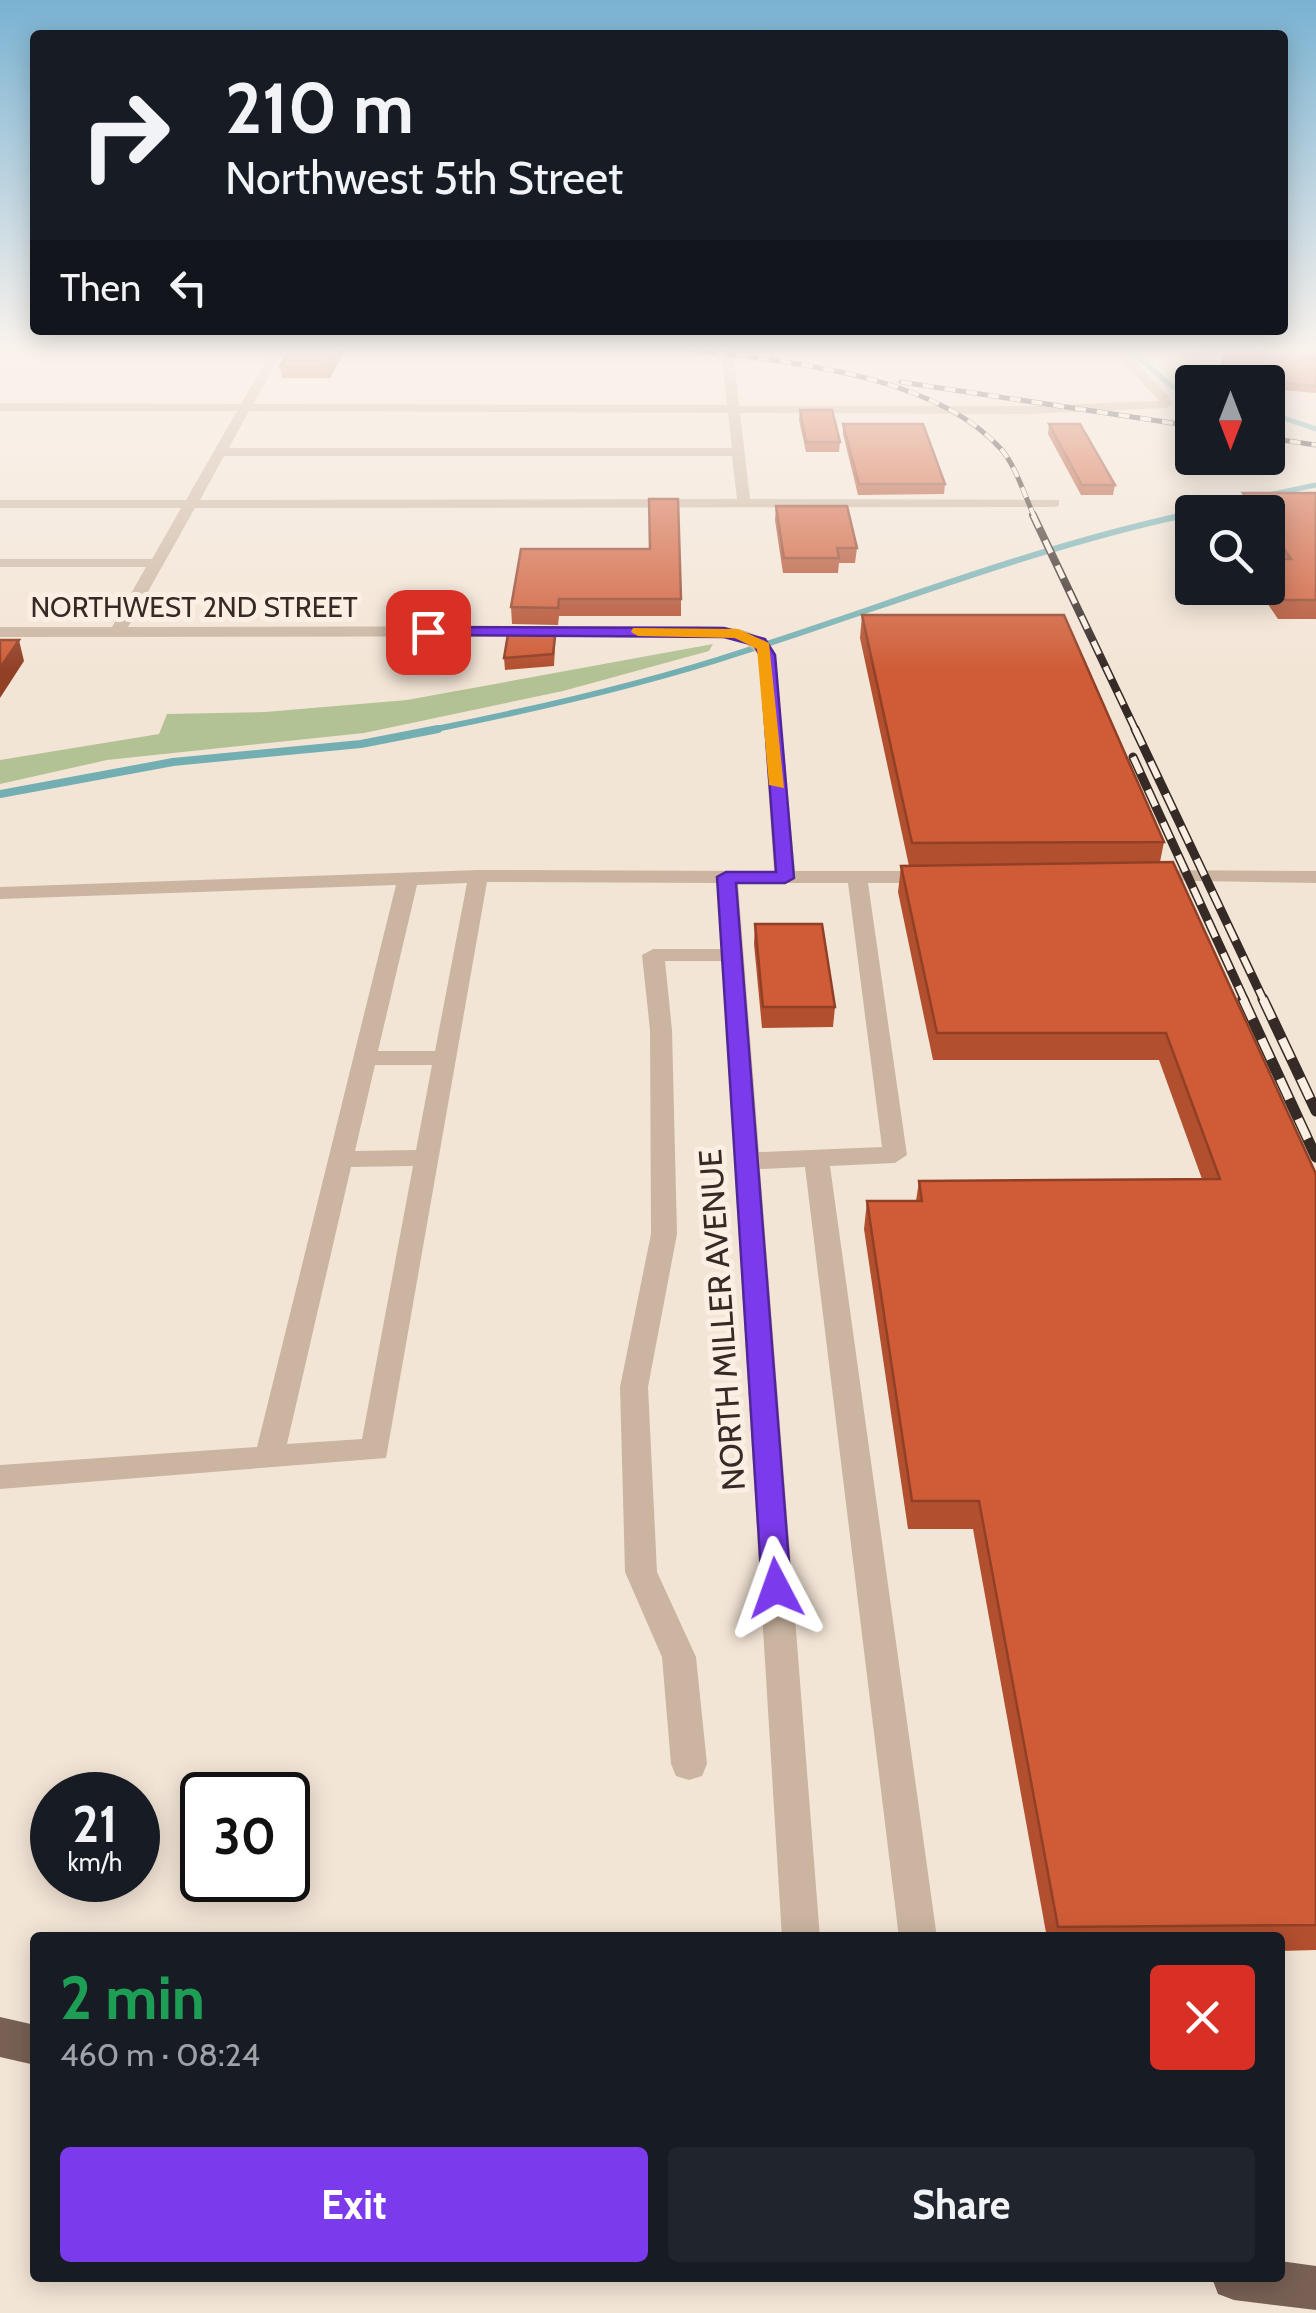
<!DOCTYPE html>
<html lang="en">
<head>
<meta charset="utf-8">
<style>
  :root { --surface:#171b24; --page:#20242c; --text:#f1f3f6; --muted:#9ea1a6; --accent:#7c3aed }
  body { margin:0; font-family:Cabin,sans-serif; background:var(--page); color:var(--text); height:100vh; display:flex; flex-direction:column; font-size:38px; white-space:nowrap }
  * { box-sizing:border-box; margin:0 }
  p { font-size:32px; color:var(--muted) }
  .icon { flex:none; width:55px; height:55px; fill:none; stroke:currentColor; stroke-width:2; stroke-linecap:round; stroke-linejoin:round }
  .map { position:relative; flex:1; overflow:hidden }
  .sheet { position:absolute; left:30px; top:1932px; width:1255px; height:350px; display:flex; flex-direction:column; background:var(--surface); border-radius:10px; box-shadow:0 5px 25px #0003 }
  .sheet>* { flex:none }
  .banner { position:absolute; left:30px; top:30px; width:1258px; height:305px; border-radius:10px; box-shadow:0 5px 25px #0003; background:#171b24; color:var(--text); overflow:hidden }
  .needle { width:65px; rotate:180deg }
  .buttons { position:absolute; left:1175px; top:365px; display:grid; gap:20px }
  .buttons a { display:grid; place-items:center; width:110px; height:110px; border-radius:10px; background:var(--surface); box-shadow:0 5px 25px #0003; font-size:50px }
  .speed { position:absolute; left:30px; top:1772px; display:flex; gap:20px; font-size:50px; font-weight:700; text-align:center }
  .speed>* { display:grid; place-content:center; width:130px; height:130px; border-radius:50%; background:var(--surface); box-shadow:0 5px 25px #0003; line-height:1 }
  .speed small { font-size:25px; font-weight:400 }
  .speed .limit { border:5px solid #111; border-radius:15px; background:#fff; color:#111 }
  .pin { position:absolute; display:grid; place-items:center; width:85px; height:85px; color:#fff; margin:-42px; border-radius:20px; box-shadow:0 5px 15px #0006 }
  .me { position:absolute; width:110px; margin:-55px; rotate:356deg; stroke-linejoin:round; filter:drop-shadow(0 0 8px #0008) }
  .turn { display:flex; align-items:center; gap:35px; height:210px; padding:0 30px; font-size:45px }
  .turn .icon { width:130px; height:130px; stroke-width:2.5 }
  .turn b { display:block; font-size:70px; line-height:85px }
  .then { display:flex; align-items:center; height:95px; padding:0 30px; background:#0003; gap:20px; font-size:38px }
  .round { display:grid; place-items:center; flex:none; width:105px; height:105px; border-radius:10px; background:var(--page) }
  .head { display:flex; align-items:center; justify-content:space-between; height:170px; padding:0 30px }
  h1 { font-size:60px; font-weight:700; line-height:75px; color:#1e9e55 }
  .cta { display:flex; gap:20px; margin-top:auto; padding:20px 30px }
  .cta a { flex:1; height:115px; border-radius:10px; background:var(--accent); color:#fff; font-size:40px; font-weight:700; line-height:115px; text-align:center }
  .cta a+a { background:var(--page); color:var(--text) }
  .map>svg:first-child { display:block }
  .green { fill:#b3c295 }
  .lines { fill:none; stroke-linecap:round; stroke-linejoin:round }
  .stream-far2 { stroke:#73afb2; stroke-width:5 }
  .stream-far1 { stroke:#73afb2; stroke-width:6 }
  .stream { stroke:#73afb2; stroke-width:8 }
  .minor { fill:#cbb5a1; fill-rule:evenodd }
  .major { fill:#786054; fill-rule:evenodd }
  .rail-far3-casing { stroke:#352a25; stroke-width:5 }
  .rail-far2-casing { stroke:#352a25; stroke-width:8 }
  .rail-far1-casing { stroke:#352a25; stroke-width:9 }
  .rail-casing { stroke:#352a25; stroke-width:11 }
  .rail-far3 { stroke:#faefe2; stroke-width:4; stroke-dasharray:11; stroke-linecap:butt }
  .rail-far2 { stroke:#faefe2; stroke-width:5; stroke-dasharray:14; stroke-linecap:butt }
  .rail-far1 { stroke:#faefe2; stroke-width:6; stroke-dasharray:18; stroke-linecap:butt }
  .rail { stroke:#faefe2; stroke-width:8; stroke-dasharray:22; stroke-linecap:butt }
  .wall { fill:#b24f2f }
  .shaded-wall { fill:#914026 }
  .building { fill:#cf5c37; stroke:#914026; stroke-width:2.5 }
  .route { fill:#7c3aed; stroke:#51269a; stroke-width:2.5 }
  .slow { fill:#f59e0b }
  .labels { text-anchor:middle; stroke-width:10; stroke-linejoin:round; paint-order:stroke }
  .far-street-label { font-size:28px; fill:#352a25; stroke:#faefe2 }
  .street-label { font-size:32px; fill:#352a25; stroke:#faefe2 }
</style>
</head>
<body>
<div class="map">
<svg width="1316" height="2313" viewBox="0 0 1316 2313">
  <rect width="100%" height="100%" fill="#f3e5d6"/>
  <path class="green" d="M 713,644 L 709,651 L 563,691 L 364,733 L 107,760 L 0,784 L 0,760 L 159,734 L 167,714 L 265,712 L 407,700 Z"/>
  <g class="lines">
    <g class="stream-far2">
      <path d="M 1127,347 L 1169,384 L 1192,397"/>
      <path d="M 1268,413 L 1316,429"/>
      <path d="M 1268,495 L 1316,485"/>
      <path d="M 1173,518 L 1252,500"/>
    </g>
    <path class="stream-far1" d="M 426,731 C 532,710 639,686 742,652 C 889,605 1033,548 1184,515"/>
    <path class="stream" d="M 0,794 L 173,762 L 361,744 L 438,729"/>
    <g class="minor">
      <path d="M 274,347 L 286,347 L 253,404 L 727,405 L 721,347 L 733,347 L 739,406 L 1028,406 L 1159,401 L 1110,347 L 1122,347 L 1169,397 L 1172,404 L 1166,408 L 1028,414 L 740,413 L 750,499 L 1059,500 L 1059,506 L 1054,507 L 195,508 L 128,627 L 699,626 C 729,627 759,626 775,655 L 795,871 L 931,871 L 941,877 L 931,883 L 868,883 L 907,1155 L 895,1163 L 830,1166 L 937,1938 L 899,1938 L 805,1167 L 760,1169 L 820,1938 L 782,1938 L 722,961 L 665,961 L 672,1030 L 677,1234 L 648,1387 L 657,1572 L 696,1657 L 707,1764 L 702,1776 L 689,1780 L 676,1776 L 671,1764 L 662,1657 L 625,1572 L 620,1387 L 651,1234 L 650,1030 L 642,955 L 653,949 L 721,949 L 717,883 L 487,882 L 386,1458 L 0,1489 L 0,1465 L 257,1447 L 396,885 L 0,899 L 0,887 L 478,870 L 774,871 L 759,655 L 742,640 L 699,636 L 0,637 L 0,627 L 112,627 L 146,567 L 0,567 L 0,559 L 152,559 L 181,508 L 0,508 L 0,500 L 186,500 L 237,411 L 0,411 L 0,403 L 241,404 ZM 249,411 L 728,413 L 732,448 L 229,448 ZM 224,456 L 732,456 L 737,499 L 200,500 ZM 467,883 L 435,1051 L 378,1051 L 417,885 ZM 738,883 L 848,883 L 882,1147 L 759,1152 ZM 375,1065 L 432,1065 L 416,1150 L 355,1151 ZM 413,1166 L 362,1439 L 287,1444 L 351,1167 Z"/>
      <path d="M 1146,870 L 1316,871 L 1316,883 L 1139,880 L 1136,876 Z"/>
    </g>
    <g class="major">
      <path d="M 0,2017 L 35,2025 L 35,2065 L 0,2057 Z"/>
      <path d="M 1280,2261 L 1316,2266 L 1316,2310 L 1234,2300 L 1218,2294 L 1212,2278 L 1280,2278 Z"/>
    </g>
    <g class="rail-far3-casing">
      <g id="rail-far3">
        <path d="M 671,347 C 771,361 929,369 1001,449 C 1016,466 1025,497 1035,518"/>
        <path d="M 901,382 L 1192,426"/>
        <path d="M 1268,438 L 1316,445"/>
      </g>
    </g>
    <g class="rail-far2-casing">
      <path id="rail-far2" d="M 1033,515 L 1136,731"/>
    </g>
    <g class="rail-far1-casing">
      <g id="rail-far1">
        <path d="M 1135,729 L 1264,1001"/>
        <path d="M 1133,757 L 1245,1001"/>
      </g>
    </g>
    <g class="rail-casing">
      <g id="rail">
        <path d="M 1243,999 L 1316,1157"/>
        <path d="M 1263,999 L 1316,1111"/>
      </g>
    </g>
    <use href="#rail-far3" class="rail-far3"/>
    <use href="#rail-far2" class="rail-far2"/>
    <use href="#rail-far1" class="rail-far1"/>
    <use href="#rail" class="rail"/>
  </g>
  <g class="wall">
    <path d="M 347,347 L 330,378 L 282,378 L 280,366 Z"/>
    <path d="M 1316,347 L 1316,393 L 1283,390 L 1281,401 L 1268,399 L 1268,382 Z"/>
    <path d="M 800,410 L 840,442 L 839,452 L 806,452 L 799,420 Z"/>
    <path d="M 843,424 L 945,484 L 944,494 L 858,495 L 843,434 Z"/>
    <path d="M 1049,424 L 1115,485 L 1113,495 L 1081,495 L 1048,434 Z"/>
    <path d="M 1243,493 L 1316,493 L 1316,619 L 1278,619 L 1257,588 L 1268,588 L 1268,559 L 1274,559 L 1268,550 L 1268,512 L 1240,512 L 1239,510 Z"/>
    <path d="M 776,506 L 857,548 L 855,563 L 839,563 L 838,573 L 783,573 L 775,520 Z"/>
    <path d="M 521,549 L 681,599 L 681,616 L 559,616 L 558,625 L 512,624 L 511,607 Z"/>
    <path d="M 862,615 L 1164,842 L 1160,862 L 1316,1174 L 1316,1950 L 1280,1951 L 1280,1938 L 1047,1938 L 973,1529 L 908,1529 L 864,1229 L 867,1201 L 916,1201 L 919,1181 L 1202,1179 L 1159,1060 L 933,1060 L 898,892 L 901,866 L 909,866 L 860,638 Z"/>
    <path d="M 556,628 L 554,666 L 505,670 L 504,658 Z"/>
    <path d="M 755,924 L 835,1007 L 833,1027 L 762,1028 L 754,944 Z"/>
  </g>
  <g class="shaded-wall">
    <path d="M 339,347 L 347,347 L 330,378 L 328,366 Z"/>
    <path d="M 19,640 L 24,661 L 0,698 L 0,668 Z"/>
  </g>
  <g class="building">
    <path d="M 292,347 L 339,347 L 328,366 L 280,366 Z"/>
    <path d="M 1226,347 L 1316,347 L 1316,386 L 1284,383 L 1283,394 L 1268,392 L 1268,382 L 1219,382 Z"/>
    <path d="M 800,410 L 832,410 L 840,442 L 806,442 Z"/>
    <path d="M 843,424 L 923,424 L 945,484 L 859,484 Z"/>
    <path d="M 1049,424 L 1080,424 L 1115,485 L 1082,485 Z"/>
    <path d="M 1243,493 L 1316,493 L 1316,600 L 1283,600 L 1268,578 L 1268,559 L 1291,559 L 1268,527 L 1268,512 L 1257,512 Z"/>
    <path d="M 649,499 L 678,499 L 681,599 L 559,599 L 558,608 L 511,607 L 521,549 L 650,549 Z"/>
    <path d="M 776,506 L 847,506 L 857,548 L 837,548 L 839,558 L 784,558 Z"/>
    <path d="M 862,615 L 1064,615 L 1164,842 L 912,843 Z"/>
    <path d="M 509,628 L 556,628 L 553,654 L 504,658 Z"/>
    <path d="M 0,640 L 19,640 L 0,668 Z"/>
    <path d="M 1173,862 L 1316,1174 L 1316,1925 L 1058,1927 L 979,1501 L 912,1501 L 867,1201 L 922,1201 L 919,1181 L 1220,1179 L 1166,1033 L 937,1033 L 901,866 Z"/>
    <path d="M 755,924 L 822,924 L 835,1007 L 763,1007 Z"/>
  </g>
  <linearGradient id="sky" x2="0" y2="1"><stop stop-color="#79b2d2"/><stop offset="0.52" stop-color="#faf3ed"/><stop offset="1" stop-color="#faf3ed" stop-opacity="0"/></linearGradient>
  <rect width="1316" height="671" fill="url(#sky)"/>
  <path class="route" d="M 428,627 L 724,628 L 765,639 L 775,655 L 794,878 L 785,883 L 736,883 L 791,1588 L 787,1597 L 776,1601 L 766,1597 L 762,1588 L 717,877 L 726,872 L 776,872 L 760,655 L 754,645 L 724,637 L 423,635 L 420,632 Z"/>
  <path class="slow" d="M 633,628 L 738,629 L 769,643 L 784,788 L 769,785 L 757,649 L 735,638 L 638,636 L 631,632 Z"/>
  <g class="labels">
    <g class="far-street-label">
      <text x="194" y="617">NORTHWEST 2ND STREET</text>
    </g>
    <g class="street-label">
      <text transform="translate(722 1320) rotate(-94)" y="11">NORTH MILLER AVENUE</text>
    </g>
  </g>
</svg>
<div class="buttons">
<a><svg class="needle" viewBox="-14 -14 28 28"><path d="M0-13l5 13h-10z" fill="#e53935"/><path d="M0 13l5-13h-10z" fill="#9ea1a6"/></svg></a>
<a><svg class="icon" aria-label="search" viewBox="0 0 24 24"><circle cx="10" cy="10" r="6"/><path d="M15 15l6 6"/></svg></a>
</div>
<div class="speed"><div>21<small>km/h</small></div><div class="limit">30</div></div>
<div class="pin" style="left:428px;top:632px;background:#d93025"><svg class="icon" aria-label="arrive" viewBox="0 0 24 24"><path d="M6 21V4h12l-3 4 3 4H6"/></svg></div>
<svg class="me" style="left:776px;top:1588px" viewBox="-20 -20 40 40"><path d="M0-17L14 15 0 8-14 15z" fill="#7c3aed" stroke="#fff" stroke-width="4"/></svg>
<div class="banner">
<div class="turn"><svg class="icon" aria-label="right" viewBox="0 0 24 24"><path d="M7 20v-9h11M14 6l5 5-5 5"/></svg><div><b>210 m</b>Northwest 5th Street</div></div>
<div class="then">Then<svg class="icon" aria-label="left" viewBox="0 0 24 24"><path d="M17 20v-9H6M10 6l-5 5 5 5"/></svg></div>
</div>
<section class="sheet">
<div class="head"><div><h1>2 min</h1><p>460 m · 08:24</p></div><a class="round" style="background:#d93025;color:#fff"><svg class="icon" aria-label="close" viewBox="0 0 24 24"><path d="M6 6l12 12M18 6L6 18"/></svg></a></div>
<div class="cta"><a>Exit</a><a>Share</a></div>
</section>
</div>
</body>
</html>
